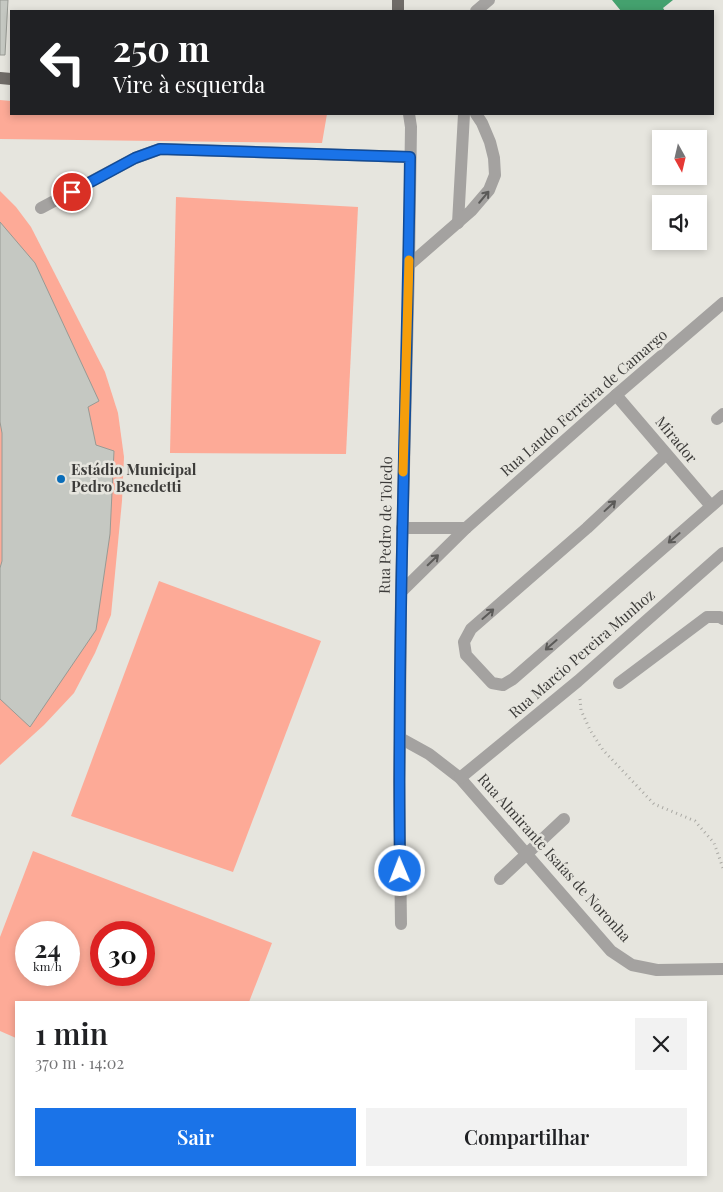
<!DOCTYPE html>
<html lang="pt">
<head>
<meta charset="utf-8">
<style>
  :root { --surface:#fff; --page:#f2f2f2; --text:#202124; --muted:#757577; --accent:#1a73e8 }
  body { margin:0; font-family:"Playfair Display",serif; background:var(--page); color:var(--text); height:100vh; display:flex; flex-direction:column; font-size:19px; white-space:nowrap }
  * { box-sizing:border-box; margin:0 }
  p { font-size:16px; color:var(--muted) }
  .icon { flex:none; width:28px; height:28px; fill:none; stroke:currentColor; stroke-width:2; stroke-linecap:round; stroke-linejoin:round }
  .map { position:relative; flex:1; overflow:hidden }
  .sheet { position:absolute; left:15px; top:1001px; width:692px; height:175px; display:flex; flex-direction:column; background:var(--surface); border-radius:0px; box-shadow:0 2px 8px #0003 }
  .sheet>* { flex:none }
  .top-card { position:absolute; left:10px; top:10px; width:704px; height:105px; border-radius:0px; box-shadow:0 2px 8px #0003; background:#202124; color:#fff; overflow:hidden }
  .needle { width:32px; rotate:172deg }
  .tools { position:absolute; left:652px; top:130px; display:grid; gap:10px }
  .tools a { display:grid; place-items:center; width:55px; height:55px; border-radius:0px; background:var(--surface); box-shadow:0 2px 8px #0003; font-size:25px }
  .speed { position:absolute; left:15px; top:921px; display:flex; gap:10px; font-size:25px; font-weight:700; text-align:center }
  .speed>* { display:grid; place-content:center; width:65px; height:65px; border-radius:50%; background:var(--surface); box-shadow:0 2px 8px #0003; line-height:1 }
  .speed small { font-size:12px; font-weight:400 }
  .speed .limit { border:8px solid #d22; background:#fff; color:#111 }
  .pin { position:absolute; display:grid; place-items:center; width:42px; height:42px; color:#fff; margin:-21px; border:2px solid #fff; border-radius:50%; box-shadow:0 1px 5px #0007 }
  .me { position:absolute; width:55px; margin:-28px; rotate:359deg; stroke-linejoin:round; filter:drop-shadow(0 0 4px #0008) }
  .turn { display:flex; align-items:center; gap:18px; height:105px; padding:0 20px; font-size:22px }
  .turn .icon { width:65px; height:65px; stroke-width:2.5 }
  .turn b { display:block; font-size:35px; line-height:42px }
  .round { display:grid; place-items:center; flex:none; width:52px; height:52px; border-radius:0px; background:var(--page) }
  .overview { display:flex; align-items:center; justify-content:space-between; height:85px; padding:0 20px }
  h1 { font-size:30px; font-weight:600; line-height:38px }
  .button { display:flex; gap:10px; margin-top:auto; padding:10px 20px }
  .button a { flex:1; height:58px; border-radius:0px; background:var(--accent); color:#fff; font-size:20px; font-weight:600; line-height:58px; text-align:center }
  .button a+a { background:var(--page); color:var(--text) }
  .map>svg:first-child { display:block }
  .green { fill:#fdaa97; fill-rule:evenodd }
  .water { fill:#44a16e }
  .building { fill:#c5c8c2; stroke:#989a94 }
  .lines { fill:none; stroke-linecap:round; stroke-linejoin:round }
  .path { stroke:#aaa9a4; stroke-width:3; stroke-dasharray:1 4; stroke-linecap:butt }
  .minor { stroke:#a4a2a0; stroke-width:12 }
  .major { stroke:#6f6b67; stroke-width:12 }
  .oneway { stroke:#5b5a58 }
  .route-casing { stroke:#114b97; stroke-width:12 }
  .route { stroke:#1a73e8; stroke-width:9 }
  .slow { stroke:#f59e0b; stroke-width:9 }
  .poi-dot { fill:#096db9; stroke:#e6e5de; stroke-width:2 }
  .labels { text-anchor:middle; stroke-width:5; stroke-linejoin:round; paint-order:stroke }
  .street-label { font-size:15px; fill:#3c3b39; stroke:#e6e5de }
  .poi-label { font-size:15px; font-weight:bold; fill:#3c3b39; stroke:#e6e5de; text-anchor:start }
</style>
</head>
<body>
<div class="map">
<svg width="723" height="1192" viewBox="0 0 723 1192">
  <rect width="100%" height="100%" fill="#e6e5de"/>
  <g class="green">
    <path d="M 0,100 L 11,101 L 11,114 L 327,114 L 322,143 L 0,139 Z"/>
    <path d="M 0,191 L 16,207 L 31,227 L 105,372 L 118,413 L 124,457 L 122,501 L 111,615 L 95,653 L 74,693 L 44,725 L 0,765 Z"/>
    <path d="M 176,197 L 358,207 L 346,454 L 170,453 Z"/>
    <path d="M 159,581 L 321,641 L 233,872 L 71,816 Z"/>
    <path d="M 33,851 L 272,943 L 249,1002 L 16,1002 L 16,1038 L 0,1031 L 0,937 ZM 69,932 L 69,975 L 26,975 L 26,932 ZM 144,932 L 144,975 L 101,975 L 101,932 Z"/>
  </g>
  <path class="water" d="M 612,0 L 673,0 L 663,8 L 665,11 L 621,11 Z"/>
  <g class="building">
    <path d="M 0,0 L 8,0 L 5,55 L 0,55 Z"/>
    <path d="M 0,222 L 35,263 L 99,401 L 88,407 L 96,445 L 114,451 L 110,534 L 96,630 L 30,727 L 0,699 L 0,568 L 2,561 L 2,433 L 0,422 Z"/>
  </g>
  <g class="lines">
    <path class="path" d="M 580,699 L 581,710 L 590,730 L 603,750 L 654,804 L 695,821 L 714,843 L 723,868"/>
    <g class="minor">
      <path d="M 476,11 L 489,0"/>
      <path d="M 41,208 L 135,158 L 160,149 L 410,157"/>
      <path d="M 458,223 L 464,114"/>
      <path d="M 409,265 L 471,211 L 489,190 L 495,175 L 494,158 L 490,142 L 482,123 L 476,114"/>
      <path d="M 616,395 L 711,506"/>
      <path d="M 717,419 L 723,414"/>
      <path d="M 666,454 L 587,528 L 471,629 L 464,642 L 466,655 L 492,683 L 503,685 L 513,679 L 723,496"/>
      <path d="M 402,528 L 466,528"/>
      <path d="M 401,592 L 466,528 L 616,395 L 723,303"/>
      <path d="M 619,683 L 707,617 L 720,617 L 723,619"/>
      <path d="M 400,738 L 429,754 L 460,778 L 611,951 L 632,965 L 657,970 L 723,969"/>
      <path d="M 460,778 L 578,681 L 723,553"/>
      <path d="M 500,879 L 564,819"/>
      <path d="M 401,924 L 399,782 L 400,738 L 401,592 L 409,265 L 411,127 L 409,114"/>
    </g>
    <g class="major">
      <path d="M 398,0 L 398,11"/>
      <path d="M 0,78 L 11,79"/>
    </g>
  </g>
  <defs><path id="oneway-shaft" d="M-6 0H5M1.5-3L5.5 0L1.5 3" fill="none" stroke-width="1.6" stroke-linecap="round" stroke-linejoin="round" transform="scale(1.25)"/></defs>
  <g class="oneway">
    <use href="#oneway-shaft" transform="translate(484 197) rotate(-50)"/>
    <use href="#oneway-shaft" transform="translate(610 506) rotate(-43)"/>
    <use href="#oneway-shaft" transform="translate(674 538) rotate(139)"/>
    <use href="#oneway-shaft" transform="translate(433 560) rotate(-44)"/>
    <use href="#oneway-shaft" transform="translate(488 614) rotate(-41)"/>
    <use href="#oneway-shaft" transform="translate(551 645) rotate(139)"/>
  </g>
  <g class="lines">
    <g class="route-casing">
      <path id="route" d="M 72,192 L 135,158 L 160,149 L 410,157 C 407,395 397,633 400,871"/>
    </g>
    <use href="#route" class="route"/>
    <path class="slow" d="M 403,472 L 409,260"/>
  </g>
  <circle class="poi-dot" cx="61" cy="479" r="5"/>
  <g class="labels">
    <g class="street-label">
      <text transform="translate(584 403) rotate(-41)" y="5">Rua Laudo Ferreira de Camargo</text>
      <text transform="translate(676 440) rotate(50)" y="5">Mirador</text>
      <text transform="translate(386 525) rotate(-89)" y="5">Rua Pedro de Toledo</text>
      <text transform="translate(582 654) rotate(-41)" y="5">Rua Marcio Pereira Munhoz</text>
      <text transform="translate(554 858) rotate(48)" y="5">Rua Almirante Isaías de Noronha</text>
    </g>
    <g class="poi-label">
      <text x="71" y="475">Estádio Municipal<tspan x="71" dy="17">Pedro Benedetti</tspan></text>
    </g>
  </g>
</svg>
<div class="tools">
<a><svg class="needle" viewBox="-14 -14 28 28"><path d="M0-13l5 13h-10z" fill="#e53935"/><path d="M0 13l5-13h-10z" fill="#757577"/></svg></a>
<a><svg class="icon" aria-label="sound" viewBox="0 0 24 24"><path d="M4 9h4l5-4v14l-5-4H4zM17 9q2 3 0 6"/></svg></a>
</div>
<div class="speed"><div>24<small>km/h</small></div><div class="limit">30</div></div>
<div class="pin" style="left:72px;top:192px;background:#d93025"><svg class="icon" aria-label="arrive" viewBox="0 0 24 24"><path d="M6 21V4h12l-3 4 3 4H6"/></svg></div>
<svg class="me" style="left:400px;top:871px" viewBox="-20 -20 40 40"><circle r="17" fill="#1a73e8" stroke="#fff" stroke-width="3"/><path d="M0-11L8 9 0 5-8 9z" fill="#fff"/></svg>
<div class="top-card">
<div class="turn"><svg class="icon" aria-label="left" viewBox="0 0 24 24"><path d="M17 20v-9H6M10 6l-5 5 5 5"/></svg><div><b>250 m</b>Vire à esquerda</div></div>
</div>
<section class="sheet">
<div class="overview"><div><h1>1 min</h1><p>370 m · 14:02</p></div><a class="round"><svg class="icon" aria-label="close" viewBox="0 0 24 24"><path d="M6 6l12 12M18 6L6 18"/></svg></a></div>
<div class="button"><a>Sair</a><a>Compartilhar</a></div>
</section>
</div>
</body>
</html>
